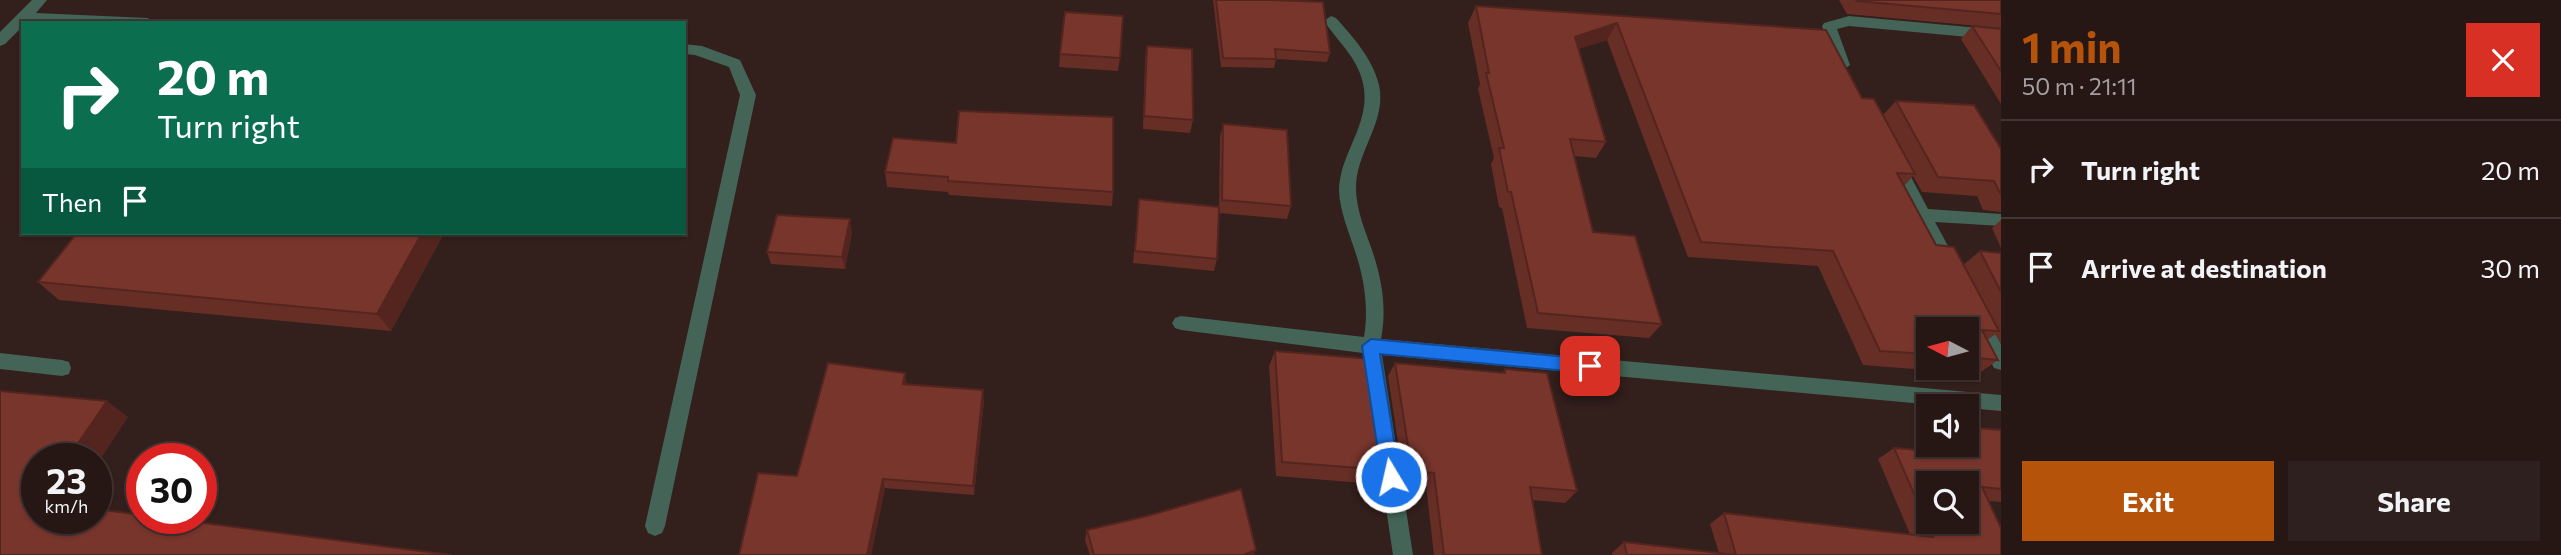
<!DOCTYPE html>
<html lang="en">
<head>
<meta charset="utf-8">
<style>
  :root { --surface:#261715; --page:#2e201e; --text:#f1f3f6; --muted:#a49fa0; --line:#423634; --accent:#b45309 }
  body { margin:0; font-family:Commissioner,sans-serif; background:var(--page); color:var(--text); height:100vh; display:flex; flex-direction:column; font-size:26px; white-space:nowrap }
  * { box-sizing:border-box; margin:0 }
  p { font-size:23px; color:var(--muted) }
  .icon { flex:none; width:38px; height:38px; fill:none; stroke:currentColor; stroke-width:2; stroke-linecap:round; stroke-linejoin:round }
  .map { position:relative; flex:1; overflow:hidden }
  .details { display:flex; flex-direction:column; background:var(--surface); width:560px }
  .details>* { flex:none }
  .banner { position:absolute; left:21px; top:21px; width:665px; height:214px; border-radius:0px; box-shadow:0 2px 5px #0004,0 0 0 2px var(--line); background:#0b6e4f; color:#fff; overflow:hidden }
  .needle { width:46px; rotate:276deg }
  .controls { position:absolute; left:1916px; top:317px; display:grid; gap:14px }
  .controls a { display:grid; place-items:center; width:63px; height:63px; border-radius:0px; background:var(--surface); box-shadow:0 2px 5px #0004,0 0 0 2px var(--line); font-size:35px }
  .speed { position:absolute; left:21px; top:443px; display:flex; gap:14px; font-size:35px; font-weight:700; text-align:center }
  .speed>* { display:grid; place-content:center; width:91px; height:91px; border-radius:50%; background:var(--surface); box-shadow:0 2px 5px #0004,0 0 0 2px var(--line); line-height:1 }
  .speed small { font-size:18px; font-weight:400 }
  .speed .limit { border:10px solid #d22; background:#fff; color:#111 }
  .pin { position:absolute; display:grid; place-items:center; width:60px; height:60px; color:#fff; margin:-30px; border-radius:14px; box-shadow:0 4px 10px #0006 }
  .me { position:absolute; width:77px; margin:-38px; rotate:351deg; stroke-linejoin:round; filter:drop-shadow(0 0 5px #0008) }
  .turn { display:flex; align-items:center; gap:24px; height:147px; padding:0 21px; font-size:32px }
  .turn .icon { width:91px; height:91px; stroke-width:2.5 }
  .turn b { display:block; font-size:49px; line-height:60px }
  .then { display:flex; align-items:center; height:66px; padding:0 21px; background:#0003; gap:14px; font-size:26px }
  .round { display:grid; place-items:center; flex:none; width:74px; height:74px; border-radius:0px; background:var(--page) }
  .summary { display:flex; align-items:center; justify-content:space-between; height:119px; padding:0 21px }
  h1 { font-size:42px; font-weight:700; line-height:52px; color:var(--accent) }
  .action { display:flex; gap:14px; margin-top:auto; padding:14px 21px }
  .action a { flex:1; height:80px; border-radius:0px; background:var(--accent); color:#fff; font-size:28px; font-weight:700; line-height:80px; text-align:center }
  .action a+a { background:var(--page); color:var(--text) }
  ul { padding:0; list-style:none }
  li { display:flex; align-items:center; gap:21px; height:98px; padding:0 21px; border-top:2px solid var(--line) }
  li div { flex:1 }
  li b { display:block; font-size:26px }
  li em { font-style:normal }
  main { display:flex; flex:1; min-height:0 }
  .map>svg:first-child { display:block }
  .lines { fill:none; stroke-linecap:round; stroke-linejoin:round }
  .minor { fill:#436457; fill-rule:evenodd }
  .wall { fill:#672e26; fill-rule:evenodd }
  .shaded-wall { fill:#54251f }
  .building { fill:#78352c; stroke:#54251f; stroke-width:2; fill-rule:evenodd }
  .route { fill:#1a73e8; stroke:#114b97; stroke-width:2 }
</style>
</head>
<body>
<main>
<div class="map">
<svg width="2001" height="555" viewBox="0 0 2001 555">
  <rect width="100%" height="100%" fill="#331f1c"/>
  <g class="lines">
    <g class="minor">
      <path d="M 32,0 L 47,0 L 36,13 L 148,18 L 155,23 L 27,22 L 23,23 L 23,26 L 5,44 L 0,46 L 0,32 Z"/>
      <path d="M 1331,16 L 1336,18 C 1353,37 1373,59 1379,85 C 1387,122 1356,151 1356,188 C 1356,209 1365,230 1372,250 C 1382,279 1387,309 1381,339 L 2001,395 L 2001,411 L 1382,355 L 1413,555 L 1393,555 L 1363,353 L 1181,330 L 1175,328 L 1172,323 L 1175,318 L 1181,316 L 1364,337 C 1369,307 1364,277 1354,248 C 1348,230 1340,211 1339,191 C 1339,155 1369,126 1364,89 C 1361,61 1339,43 1324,21 Z"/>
      <path d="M 1849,16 L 2001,30 L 2001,40 L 1849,26 L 1837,29 L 1850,65 L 1843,70 L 1836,65 L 1822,26 L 1824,23 Z"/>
      <path d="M 684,44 L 702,46 L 740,60 L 756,95 L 665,526 L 662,533 L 655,536 L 648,533 L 645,526 L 740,95 L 729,67 L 695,55 L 684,54 Z"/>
      <path d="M 1896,158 L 1902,160 L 1928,209 L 2001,214 L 2001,226 L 1935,222 L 1959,266 L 1956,271 L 1944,271 L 1888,164 Z"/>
      <path d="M 1978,311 L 1984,313 L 2001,344 L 2001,370 L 1994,368 L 1969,318 L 1972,313 Z"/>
      <path d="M 0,353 L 62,360 L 69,362 L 71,368 L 69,374 L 62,376 L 0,369 Z"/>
    </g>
  </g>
  <g class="wall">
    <path d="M 1213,0 L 1272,0 L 1330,53 L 1327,62 L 1276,59 L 1274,68 L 1221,67 Z"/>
    <path d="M 1839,0 L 2001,0 L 2001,28 L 1847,14 Z"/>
    <path d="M 1476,6 L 1826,30 L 1862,98 L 1883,115 L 1896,101 L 2001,149 L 2001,212 L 1983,210 L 1977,196 L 1922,192 L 1913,176 L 1904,186 L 1936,245 L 1963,265 L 1980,251 L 2001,253 L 2001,344 L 1996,334 L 1987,340 L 1998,360 L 1978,374 L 1863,365 L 1818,266 L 1688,257 L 1607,40 L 1578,49 L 1606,142 L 1596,158 L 1574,156 L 1593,232 L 1662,324 L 1649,338 L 1527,328 L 1502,208 L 1499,207 L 1491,164 L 1494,158 L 1478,89 L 1480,84 L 1468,23 ZM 1928,329 L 1967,329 L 1967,368 L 1928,368 Z"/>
    <path d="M 1972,26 L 2001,29 L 2001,104 L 1961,39 Z"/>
    <path d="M 1147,46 L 1193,120 L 1190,133 L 1143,129 L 1145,59 Z"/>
    <path d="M 1060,54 L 1120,58 L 1118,71 L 1059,67 Z"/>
    <path d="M 1223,124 L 1291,206 L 1287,219 L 1219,213 L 1220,137 Z"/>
    <path d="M 885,172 L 1113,192 L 1112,206 L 949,195 L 948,192 L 887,187 Z"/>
    <path d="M 1139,199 L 1217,259 L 1214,271 L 1133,263 Z"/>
    <path d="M 2001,220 L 2001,248 L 1992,228 Z"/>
    <path d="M 852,232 L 845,269 L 771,264 L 767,252 Z"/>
    <path d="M 444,233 L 391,331 L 59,300 L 38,282 Z"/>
    <path d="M 1275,351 L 1387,466 L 1379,479 L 1366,478 L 1363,483 L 1276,476 L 1269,366 Z"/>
    <path d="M 1395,363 L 1502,373 L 1505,369 L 1577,491 L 1565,503 L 1532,500 L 1542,555 L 1434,555 L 1426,485 L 1404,482 L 1388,376 Z"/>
    <path d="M 907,384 L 984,401 L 974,495 L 885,488 L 871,555 L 739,555 L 797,476 Z"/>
    <path d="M 1967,427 L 2001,430 L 2001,502 L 1988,501 L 2001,555 L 1612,555 L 1612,553 L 1624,542 L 1719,553 L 1710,524 L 1724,513 L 1910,534 L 1878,459 L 1894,448 L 1956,453 L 1952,444 L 1967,444 Z"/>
    <path d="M 1087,530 L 1254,555 L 1090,555 L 1085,540 Z"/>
  </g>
  <g class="shaded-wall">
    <path d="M 1617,23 L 1607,40 L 1566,53 L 1575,37 Z"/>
    <path d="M 850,219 L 852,232 L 845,269 L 842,257 Z"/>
    <path d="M 422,233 L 444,233 L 391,331 L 377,314 Z"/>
    <path d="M 905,373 L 907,384 L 904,395 L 903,384 Z"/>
    <path d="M 983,390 L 984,401 L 974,495 L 973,486 Z"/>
    <path d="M 107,401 L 128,417 L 96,466 L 96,458 L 68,458 Z"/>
    <path d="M 883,479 L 885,488 L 871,555 L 867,555 Z"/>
    <path d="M 1256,550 L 1254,555 L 1243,555 Z"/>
  </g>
  <g class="building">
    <path d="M 1216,0 L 1272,0 L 1323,2 L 1330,53 L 1275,49 L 1276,59 L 1223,58 Z"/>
    <path d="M 1856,0 L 2001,0 L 2001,14 L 1857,1 Z"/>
    <path d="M 1476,6 L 1826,30 L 1862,98 L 1874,99 L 1915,174 L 1897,173 L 1936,245 L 1954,247 L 1999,331 L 1982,330 L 1998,360 L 1967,357 L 1967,329 L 1928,329 L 1928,354 L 1880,351 L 1833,251 L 1701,242 L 1617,23 L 1575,37 L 1606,142 L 1570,139 L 1593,232 L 1635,236 L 1662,324 L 1538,313 L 1511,192 L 1508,192 L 1499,148 L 1504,148 L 1486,73 L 1489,73 Z"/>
    <path d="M 1065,12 L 1123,16 L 1120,58 L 1060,54 Z"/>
    <path d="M 1972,26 L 2001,29 L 2001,71 Z"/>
    <path d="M 1147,46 L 1192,49 L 1193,120 L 1144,116 Z"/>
    <path d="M 1896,101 L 1974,105 L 2001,149 L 2001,195 L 1994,181 L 1938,177 Z"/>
    <path d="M 959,111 L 1113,117 L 1113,192 L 948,181 L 948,177 L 885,172 L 893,138 L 956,143 Z"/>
    <path d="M 1223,124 L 1287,130 L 1291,206 L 1222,200 Z"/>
    <path d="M 1139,199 L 1219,207 L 1217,259 L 1135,251 Z"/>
    <path d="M 777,215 L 850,219 L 842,257 L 767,252 Z"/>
    <path d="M 77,233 L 422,233 L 377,314 L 38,282 Z"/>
    <path d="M 1980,251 L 2001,253 L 2001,292 Z"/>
    <path d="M 1275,351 L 1371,359 L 1387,466 L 1371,464 L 1371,469 L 1282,462 Z"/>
    <path d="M 828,363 L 905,373 L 903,384 L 983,390 L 973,486 L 883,479 L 867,555 L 739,555 L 758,473 L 797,476 Z"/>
    <path d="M 1395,363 L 1505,373 L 1505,369 L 1547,373 L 1577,491 L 1530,487 L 1542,555 L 1444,555 L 1434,473 L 1412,471 Z"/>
    <path d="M 0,391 L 107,401 L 68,458 L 37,458 L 37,518 L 96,518 L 96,509 L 142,515 L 142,518 L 164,518 L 451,555 L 0,555 Z"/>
    <path d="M 1967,427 L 2001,430 L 2001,489 L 1982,487 L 2001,528 L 2001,555 L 1627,555 L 1624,542 L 1736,555 L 1724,513 L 1933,537 L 1894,448 L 1980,455 ZM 1928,483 L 1967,483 L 1967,522 L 1928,522 Z"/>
    <path d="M 1241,489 L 1256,550 L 1243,555 L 1094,555 L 1087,530 L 1147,516 Z"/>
  </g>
  <path class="route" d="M 1371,339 L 1590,359 L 1598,366 L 1590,373 L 1380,354 L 1400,477 L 1398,482 L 1391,485 L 1385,482 L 1382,477 L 1362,346 Z"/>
</svg>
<div class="controls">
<a><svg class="needle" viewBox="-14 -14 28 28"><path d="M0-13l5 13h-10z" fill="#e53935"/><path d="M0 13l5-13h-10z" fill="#a49fa0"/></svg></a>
<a><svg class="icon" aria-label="sound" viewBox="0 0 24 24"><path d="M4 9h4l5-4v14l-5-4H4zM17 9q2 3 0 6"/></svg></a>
<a><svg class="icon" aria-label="search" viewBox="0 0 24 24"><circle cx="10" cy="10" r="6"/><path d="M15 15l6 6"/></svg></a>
</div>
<div class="speed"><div>23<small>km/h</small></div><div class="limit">30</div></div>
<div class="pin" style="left:1590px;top:366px;background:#d93025"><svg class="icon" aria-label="arrive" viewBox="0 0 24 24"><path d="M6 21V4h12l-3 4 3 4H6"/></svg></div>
<svg class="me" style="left:1391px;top:477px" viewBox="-20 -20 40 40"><circle r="17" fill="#1a73e8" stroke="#fff" stroke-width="3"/><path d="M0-11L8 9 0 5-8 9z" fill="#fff"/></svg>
<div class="banner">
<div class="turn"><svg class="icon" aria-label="right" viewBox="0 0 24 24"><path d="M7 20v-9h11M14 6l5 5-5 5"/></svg><div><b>20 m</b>Turn right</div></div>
<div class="then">Then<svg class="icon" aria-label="arrive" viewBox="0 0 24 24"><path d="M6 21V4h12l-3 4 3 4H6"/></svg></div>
</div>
</div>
<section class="details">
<div class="summary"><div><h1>1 min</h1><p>50 m · 21:11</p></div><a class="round" style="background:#d93025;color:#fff"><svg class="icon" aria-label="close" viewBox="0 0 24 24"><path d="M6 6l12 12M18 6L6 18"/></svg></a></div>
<ul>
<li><svg class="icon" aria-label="right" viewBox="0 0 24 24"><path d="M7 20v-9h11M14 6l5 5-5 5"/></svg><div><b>Turn right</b></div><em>20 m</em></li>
<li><svg class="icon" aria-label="arrive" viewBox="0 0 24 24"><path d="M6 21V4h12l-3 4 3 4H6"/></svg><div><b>Arrive at destination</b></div><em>30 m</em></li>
</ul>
<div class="action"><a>Exit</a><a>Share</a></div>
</section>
</main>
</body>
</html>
